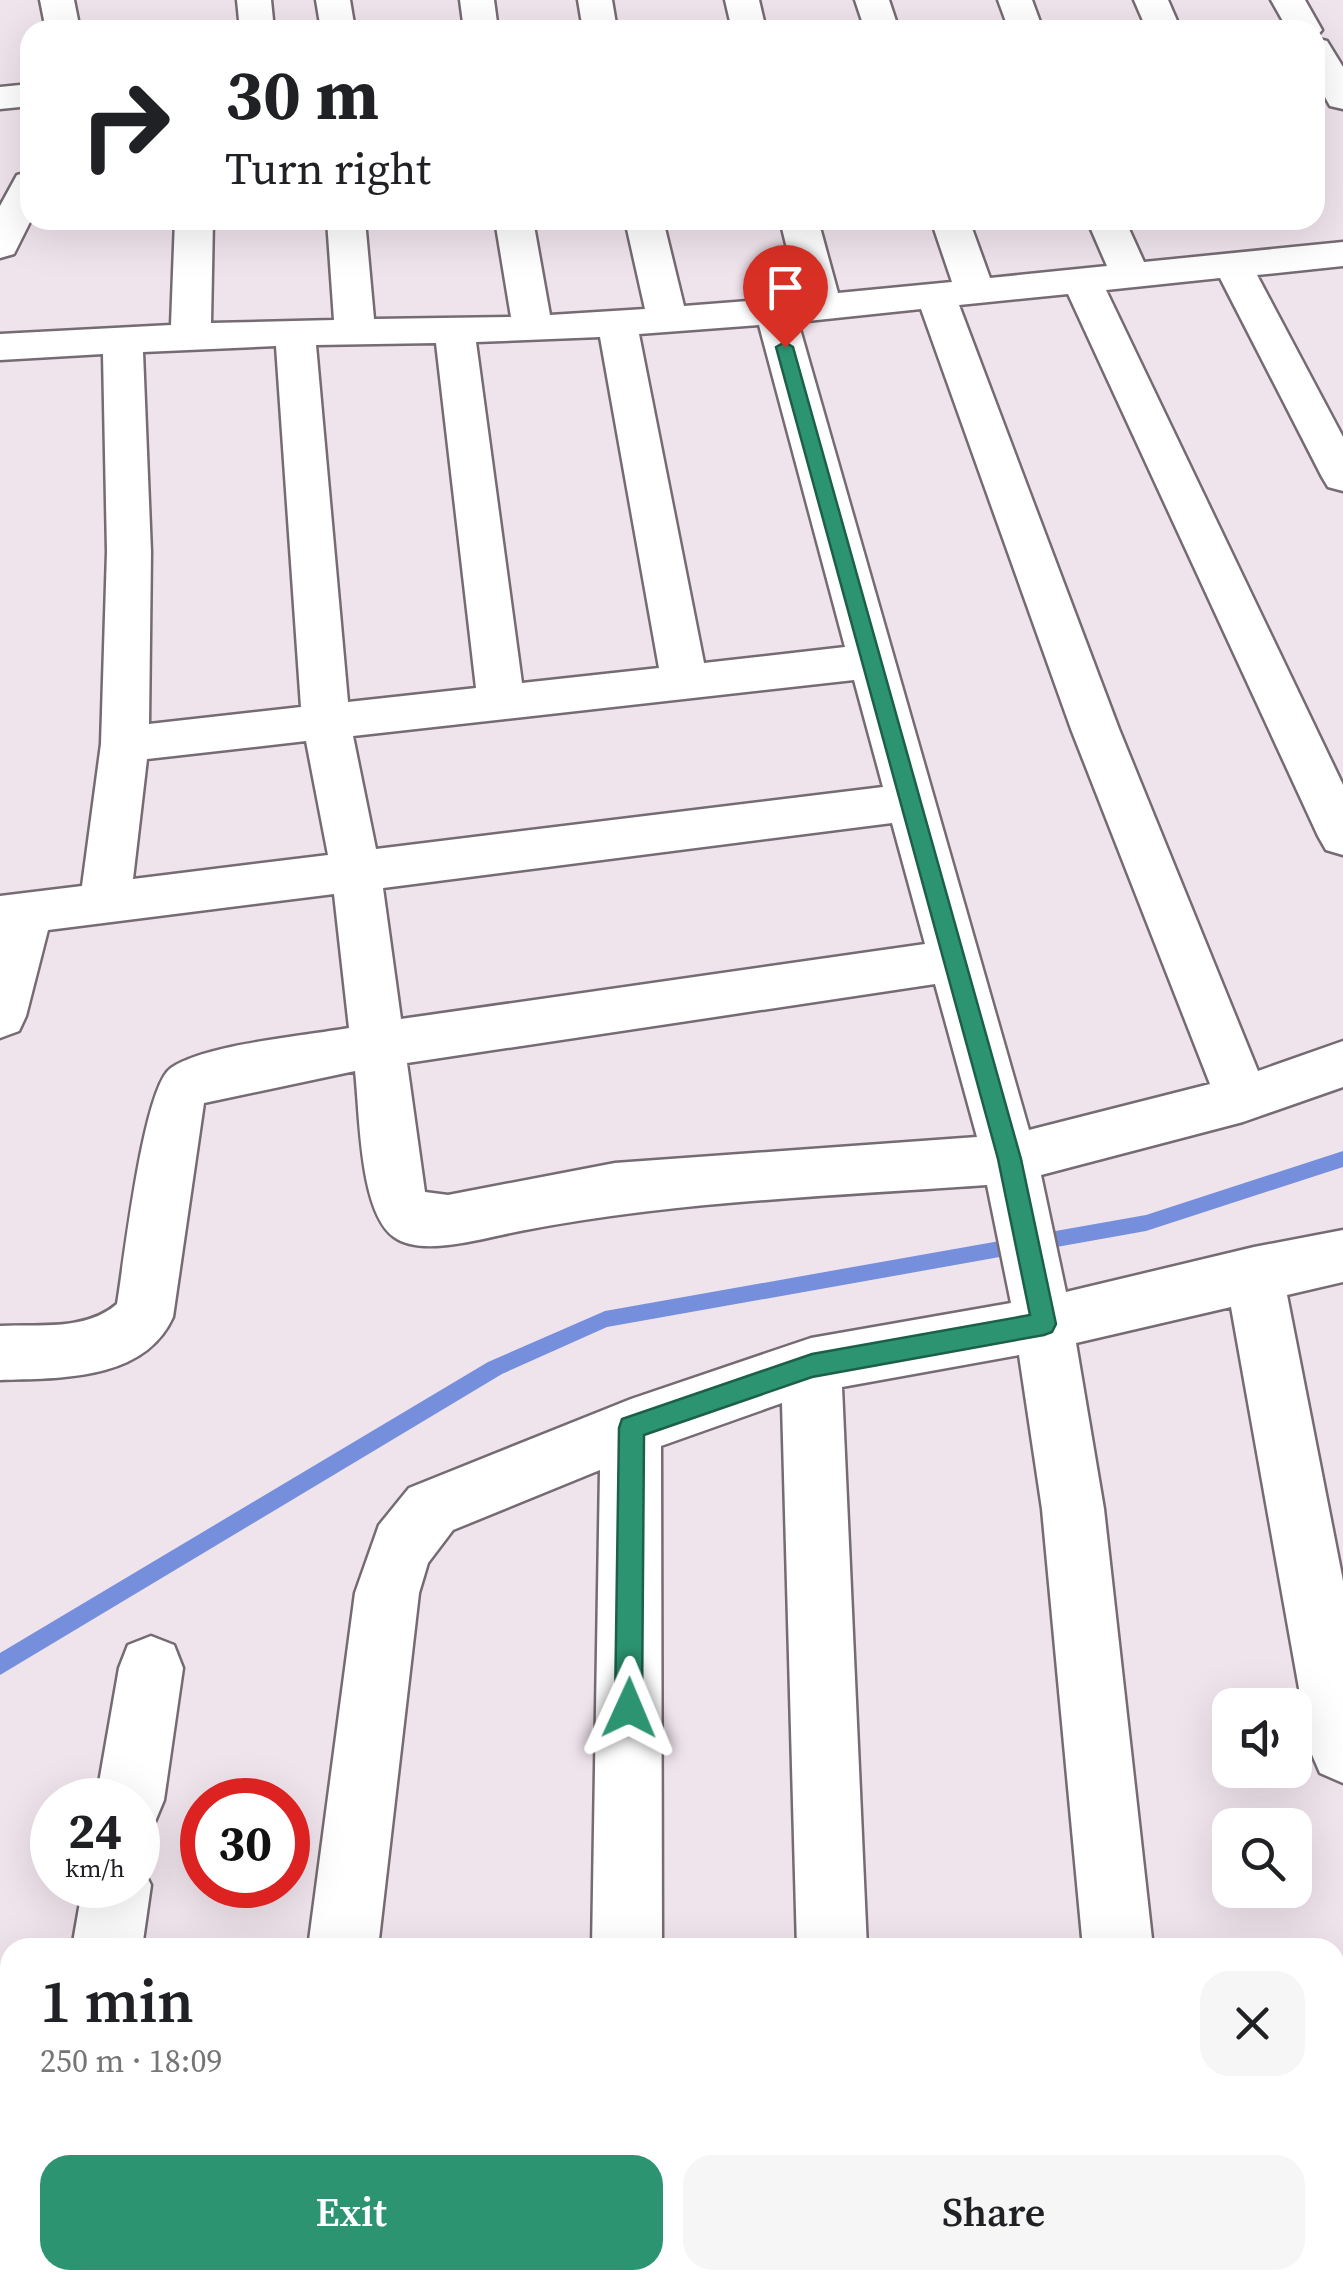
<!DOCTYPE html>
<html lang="en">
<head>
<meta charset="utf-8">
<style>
  :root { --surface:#fff; --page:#f6f6f6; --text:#202124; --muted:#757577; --accent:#2c9471 }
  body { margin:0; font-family:"Source Serif 4",serif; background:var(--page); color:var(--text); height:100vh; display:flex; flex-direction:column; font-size:38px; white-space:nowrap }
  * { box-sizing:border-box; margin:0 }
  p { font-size:32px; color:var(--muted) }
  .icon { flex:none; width:55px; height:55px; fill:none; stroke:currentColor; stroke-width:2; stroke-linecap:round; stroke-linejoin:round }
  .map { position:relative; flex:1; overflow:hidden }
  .side { position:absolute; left:0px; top:1938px; width:1345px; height:352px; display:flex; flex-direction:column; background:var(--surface); border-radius:30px 30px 0 0; box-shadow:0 10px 40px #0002 }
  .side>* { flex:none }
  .guide { position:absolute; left:20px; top:20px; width:1305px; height:210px; border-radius:30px; box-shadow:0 10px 40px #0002; background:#fff; color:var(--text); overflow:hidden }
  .fabs { position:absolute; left:1212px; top:1688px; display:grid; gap:20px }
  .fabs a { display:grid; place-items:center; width:100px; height:100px; border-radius:20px; background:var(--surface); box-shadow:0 10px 40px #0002; font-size:50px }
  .speed { position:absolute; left:30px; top:1778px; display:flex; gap:20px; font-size:50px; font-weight:700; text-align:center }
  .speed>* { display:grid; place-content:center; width:130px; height:130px; border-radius:50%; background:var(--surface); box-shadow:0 10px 40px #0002; line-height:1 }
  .speed small { font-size:25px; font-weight:400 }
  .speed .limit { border:15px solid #d22; background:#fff; color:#111 }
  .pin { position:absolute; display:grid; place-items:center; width:85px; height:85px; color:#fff; margin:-102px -42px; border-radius:50% 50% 50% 0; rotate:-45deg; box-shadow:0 0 10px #0007 }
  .pin .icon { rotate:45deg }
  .me { position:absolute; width:110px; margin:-55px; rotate:1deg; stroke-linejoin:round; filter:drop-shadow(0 0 8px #0008) }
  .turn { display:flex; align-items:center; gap:35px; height:210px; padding:0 40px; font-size:45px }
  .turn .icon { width:130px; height:130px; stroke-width:2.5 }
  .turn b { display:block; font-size:70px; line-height:85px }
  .round { display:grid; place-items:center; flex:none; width:105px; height:105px; border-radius:30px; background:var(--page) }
  .summary { display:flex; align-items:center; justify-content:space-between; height:170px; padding:0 40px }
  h1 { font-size:60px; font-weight:600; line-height:75px }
  .action { display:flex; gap:20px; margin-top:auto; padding:20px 40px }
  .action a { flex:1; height:115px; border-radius:30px; background:var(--accent); color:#fff; font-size:40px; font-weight:600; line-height:115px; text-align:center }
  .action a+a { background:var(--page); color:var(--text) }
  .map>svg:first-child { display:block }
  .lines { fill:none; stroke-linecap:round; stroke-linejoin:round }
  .stream { fill:#758fdd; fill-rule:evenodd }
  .minor-casing { stroke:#756b72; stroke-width:5 }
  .minor { fill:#fff; fill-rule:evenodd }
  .route { fill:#2c9471; stroke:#1d6049; stroke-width:2.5 }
</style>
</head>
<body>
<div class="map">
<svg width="1343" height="2288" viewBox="0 0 1343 2288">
  <rect width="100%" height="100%" fill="#f0e4ec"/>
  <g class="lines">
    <path class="stream" d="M 1343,1151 L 1343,1167 L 1146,1231 L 607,1327 L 502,1374 L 0,1675 L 0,1653 L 488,1362 L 605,1311 L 1146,1215 Z"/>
    <g class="minor-casing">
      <g id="minor">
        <path d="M 40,0 L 74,0 L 80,30 L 46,30 Z"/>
        <path d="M 237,0 L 271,0 L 274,30 L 240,30 Z"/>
        <path d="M 316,0 L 350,0 L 355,30 L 321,30 Z"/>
        <path d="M 460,0 L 494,0 L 498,30 L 464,30 Z"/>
        <path d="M 578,0 L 612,0 L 617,30 L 583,30 Z"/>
        <path d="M 725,0 L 759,0 L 766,30 L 732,30 Z"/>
        <path d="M 855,0 L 889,0 L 899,30 L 865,30 Z"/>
        <path d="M 998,0 L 1032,0 L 1043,30 L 1009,30 Z"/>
        <path d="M 1134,0 L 1168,0 L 1181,30 L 1147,30 Z"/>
        <path d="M 1271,0 L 1305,0 L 1322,30 L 1315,38 L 1327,41 L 1343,67 L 1343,109 L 1330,106 L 1315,79 L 1315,30 L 1288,30 Z"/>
        <path d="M 30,84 L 30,106 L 0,109 L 0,87 Z"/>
        <path d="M 30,172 L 31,220 L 14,254 L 0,258 L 0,206 L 17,175 Z"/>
        <path d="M 175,220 L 213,220 L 211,323 L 334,320 L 327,220 L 365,220 L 374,319 L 511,317 L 495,220 L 533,220 L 550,315 L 645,309 L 625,220 L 663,220 L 684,306 L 799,297 L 780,220 L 818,220 L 838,293 L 952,282 L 931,220 L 969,220 L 990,278 L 1107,266 L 1087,220 L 1125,220 L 1144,262 L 1343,242 L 1343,266 L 1257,275 L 1343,437 L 1343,491 L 1328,487 L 1322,477 L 1220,278 L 1106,290 L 1343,785 L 1343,855 L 1326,850 L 1318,836 L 1068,294 L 959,305 L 1119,729 L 1258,1071 L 1343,1041 L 1343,1087 L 1243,1122 L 1041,1175 L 1066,1292 L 1254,1247 L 1343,1230 L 1343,1282 L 1287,1295 L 1343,1581 L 1343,1783 L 1320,1773 L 1310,1750 L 1231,1307 L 1076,1343 L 1104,1509 L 1153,1948 L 1083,1948 L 1042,1509 L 1019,1355 L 842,1387 L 867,1948 L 797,1948 L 782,1403 L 661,1446 L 662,1948 L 592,1948 L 600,1470 L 453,1530 L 428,1563 L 419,1593 L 378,1948 L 308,1948 L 355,1593 L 379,1525 L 409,1488 L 631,1399 L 811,1338 L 1011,1303 L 987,1185 C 831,1196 674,1201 520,1231 C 488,1237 422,1258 394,1237 C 359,1212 360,1113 355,1071 L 204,1103 L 173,1317 C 144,1381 60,1378 0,1380 L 0,1326 C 39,1324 86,1331 117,1304 C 124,1263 143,1087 171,1068 C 207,1044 304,1036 349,1028 L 334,894 L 48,930 L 26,1016 L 19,1031 L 0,1038 L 0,896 L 82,886 L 101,744 L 107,552 L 103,354 L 0,360 L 0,334 L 171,325 ZM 921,309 L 1071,729 L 1210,1084 L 1029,1130 L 798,322 ZM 759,325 L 845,647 L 704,663 L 639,334 ZM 600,337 L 659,668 L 522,683 L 476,342 ZM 436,343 L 476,688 L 348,702 L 316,345 ZM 276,346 L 301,707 L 149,724 L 151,552 L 143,352 ZM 854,680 L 883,787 L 376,849 L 353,736 ZM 306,741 L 328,855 L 133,879 L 147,759 ZM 892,823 L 925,944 L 401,1019 L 383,888 ZM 935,984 L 977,1137 L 615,1163 L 448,1195 L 425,1192 L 407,1063 Z"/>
        <path d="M 151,1636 L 174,1645 L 183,1668 L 164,1800 L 154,1824 L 138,1830 L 138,1800 L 96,1800 L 119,1668 L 128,1645 Z"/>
        <path d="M 138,1859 L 151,1885 L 142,1948 L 72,1948 L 83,1885 L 138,1885 Z"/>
        <path d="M 17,2280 L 93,2280 L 92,2288 L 16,2288 Z"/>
        <path d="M 264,2280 L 340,2280 L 339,2288 L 263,2288 Z"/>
        <rect x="586" y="2280" width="76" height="8"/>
        <rect x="806" y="2280" width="76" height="8"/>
        <path d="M 1113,2280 L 1189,2280 L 1190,2288 L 1114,2288 Z"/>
      </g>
    </g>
    <use href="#minor" class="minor"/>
  </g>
  <path class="route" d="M 785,342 L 793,347 L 1021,1159 L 1056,1324 L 1052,1332 L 1044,1335 L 812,1377 L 644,1435 L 642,1708 L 638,1717 L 629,1721 L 619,1717 L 615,1708 L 619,1428 L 622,1419 L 812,1354 L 1030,1315 L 998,1159 L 776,347 Z"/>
</svg>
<div class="fabs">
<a><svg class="icon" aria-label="sound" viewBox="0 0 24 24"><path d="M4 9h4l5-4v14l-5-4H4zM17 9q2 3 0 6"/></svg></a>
<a><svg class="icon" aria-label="search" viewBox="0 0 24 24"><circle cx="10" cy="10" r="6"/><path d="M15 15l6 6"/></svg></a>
</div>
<div class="speed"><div>24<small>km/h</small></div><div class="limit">30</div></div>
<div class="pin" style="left:785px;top:347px;background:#d93025"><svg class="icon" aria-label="arrive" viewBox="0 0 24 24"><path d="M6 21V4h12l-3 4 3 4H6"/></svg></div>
<svg class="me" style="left:629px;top:1708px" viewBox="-20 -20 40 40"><path d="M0-17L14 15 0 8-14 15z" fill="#2c9471" stroke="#fff" stroke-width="4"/></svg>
<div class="guide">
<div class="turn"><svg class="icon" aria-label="right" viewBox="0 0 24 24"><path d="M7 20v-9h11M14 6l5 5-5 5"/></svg><div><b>30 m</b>Turn right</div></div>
</div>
<section class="side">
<div class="summary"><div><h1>1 min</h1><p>250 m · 18:09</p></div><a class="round"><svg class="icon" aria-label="close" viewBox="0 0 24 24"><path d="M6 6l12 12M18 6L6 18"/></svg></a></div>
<div class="action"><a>Exit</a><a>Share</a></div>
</section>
</div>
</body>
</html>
